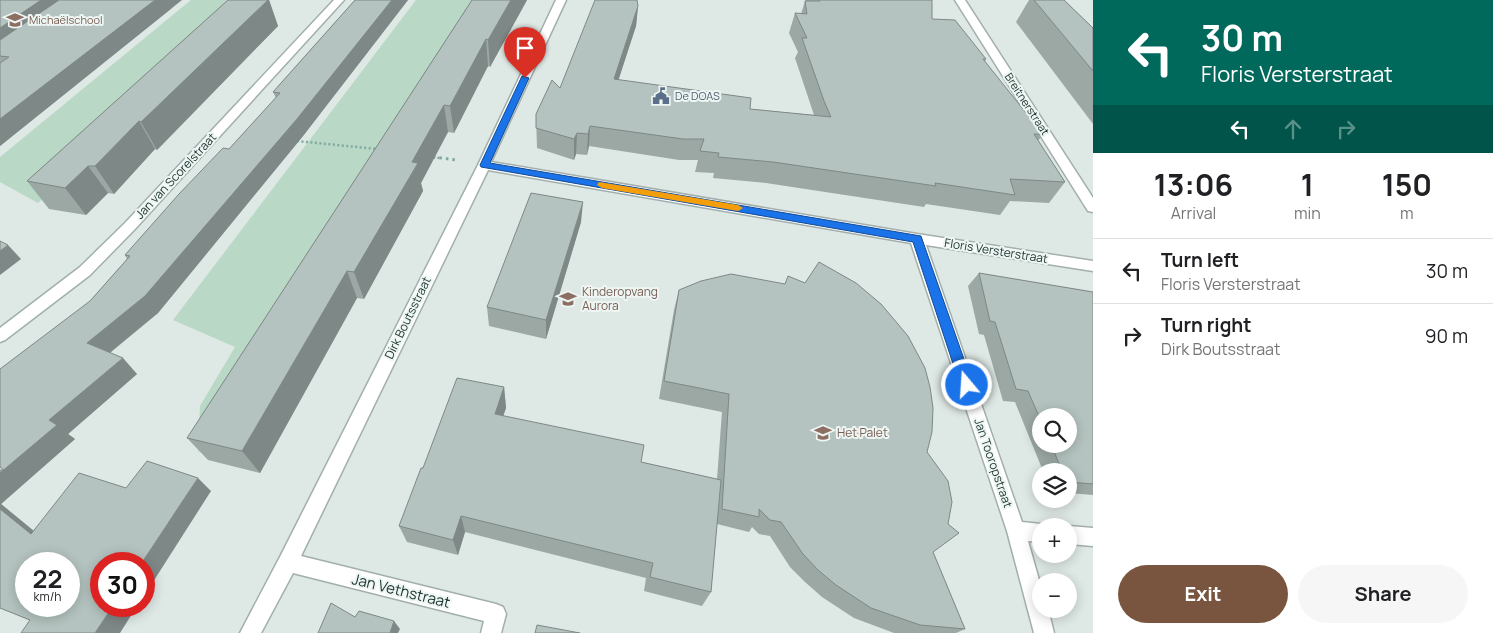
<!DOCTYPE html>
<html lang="en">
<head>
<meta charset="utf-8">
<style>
  :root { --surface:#fff; --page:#f6f6f6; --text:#202124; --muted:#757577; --line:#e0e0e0; --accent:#79553f }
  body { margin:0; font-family:Manrope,sans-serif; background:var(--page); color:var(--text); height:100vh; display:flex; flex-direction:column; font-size:19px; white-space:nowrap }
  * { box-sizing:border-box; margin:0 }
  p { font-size:16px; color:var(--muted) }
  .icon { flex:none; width:28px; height:28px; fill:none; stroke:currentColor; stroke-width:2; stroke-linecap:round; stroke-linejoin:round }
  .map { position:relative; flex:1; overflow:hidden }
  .drawer { display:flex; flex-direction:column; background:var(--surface); width:400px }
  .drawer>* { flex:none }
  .hud { background:#00695c; color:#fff; overflow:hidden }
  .buttons { position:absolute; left:1032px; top:408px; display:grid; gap:10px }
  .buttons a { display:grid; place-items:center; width:45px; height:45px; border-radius:50%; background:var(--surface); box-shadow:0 2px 12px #0003; font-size:25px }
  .speed { position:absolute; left:15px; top:552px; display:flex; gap:10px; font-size:25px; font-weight:700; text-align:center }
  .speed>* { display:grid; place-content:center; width:65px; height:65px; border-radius:50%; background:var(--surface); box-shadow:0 2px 12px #0003; line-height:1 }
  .speed small { font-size:12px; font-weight:400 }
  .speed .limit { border:8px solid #d22; background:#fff; color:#111 }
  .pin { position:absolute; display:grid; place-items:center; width:42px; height:42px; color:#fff; margin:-51px -21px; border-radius:50% 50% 50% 0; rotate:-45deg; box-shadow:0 0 5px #0007 }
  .pin .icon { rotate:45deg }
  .me { position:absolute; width:55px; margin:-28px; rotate:342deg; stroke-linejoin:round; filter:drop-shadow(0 0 4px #0008) }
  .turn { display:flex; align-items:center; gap:18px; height:105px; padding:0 25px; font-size:22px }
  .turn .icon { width:65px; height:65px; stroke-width:2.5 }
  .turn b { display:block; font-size:35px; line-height:42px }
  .lanes { display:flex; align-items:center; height:48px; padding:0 25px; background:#0003; justify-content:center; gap:25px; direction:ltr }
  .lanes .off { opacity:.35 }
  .eta { display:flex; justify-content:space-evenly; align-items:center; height:85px; text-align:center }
  .eta b { font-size:30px; font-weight:700; line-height:35px }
  .action { display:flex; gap:10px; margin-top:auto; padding:10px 25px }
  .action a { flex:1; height:58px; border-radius:30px; background:var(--accent); color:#fff; font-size:20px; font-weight:700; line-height:58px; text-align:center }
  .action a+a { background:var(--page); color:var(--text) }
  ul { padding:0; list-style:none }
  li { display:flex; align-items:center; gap:15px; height:65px; padding:0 25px; border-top:1px solid var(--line) }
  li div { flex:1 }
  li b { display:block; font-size:19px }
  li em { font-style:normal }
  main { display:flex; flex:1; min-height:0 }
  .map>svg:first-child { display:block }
  .green { fill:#b9d8c6 }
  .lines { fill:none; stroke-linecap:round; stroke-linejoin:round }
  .minor-casing { stroke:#a2afac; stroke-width:3 }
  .path-far1 { stroke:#81a9a3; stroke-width:2.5; stroke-dasharray:2 2.5; stroke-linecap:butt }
  .path { stroke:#81a9a3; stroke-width:3; stroke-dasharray:2.5 4; stroke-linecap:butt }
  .minor { fill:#fff; fill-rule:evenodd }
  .wall { fill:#9ba8a4; fill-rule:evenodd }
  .shaded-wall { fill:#7e8886 }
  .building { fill:#b4c3bf; stroke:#7e8886; fill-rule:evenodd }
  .route { fill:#1a73e8; stroke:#114b97 }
  .slow { fill:#f59e0b }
  .labels { text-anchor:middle; stroke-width:4; stroke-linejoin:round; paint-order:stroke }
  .far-education-label { font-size:11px; fill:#785e54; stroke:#eef6f3; text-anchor:start }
  .far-service-label { font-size:11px; fill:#4e5e75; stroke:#eef6f3; text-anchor:start }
  .far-street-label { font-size:11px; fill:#213734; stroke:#eef6f3 }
  .street-label { font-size:12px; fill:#213734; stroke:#eef6f3 }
  .education-label { font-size:12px; fill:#785e54; stroke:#eef6f3; text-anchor:start }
  .near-street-label { font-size:15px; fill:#213734; stroke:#eef6f3 }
</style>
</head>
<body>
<main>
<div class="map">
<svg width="1093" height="633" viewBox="0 0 1093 633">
  <rect width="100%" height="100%" fill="#dee8e5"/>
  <g class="green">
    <path d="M 191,0 L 257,0 L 38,203 L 0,182 L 0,157 Z"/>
    <path d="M 416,0 L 483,0 L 198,453 L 200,406 L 235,347 L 173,320 Z"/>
  </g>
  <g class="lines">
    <g class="minor-casing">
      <g id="minor">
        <path d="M 334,0 L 344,0 L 135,229 L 90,275 L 5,340 L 0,342 L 0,328 L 80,267 L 125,223 Z"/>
        <path d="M 556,0 L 566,0 L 491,162 L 917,234 L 1093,261 L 1093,271 L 926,245 L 1022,522 L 1041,524 L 1047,526 L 1041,526 L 1041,542 L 1028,541 L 1041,587 L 1041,609 L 1048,609 L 1054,633 L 1034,633 L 1007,531 L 911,243 L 488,170 L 301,556 L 496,604 L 503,607 L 506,614 L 501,633 L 481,633 L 484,621 L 293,573 L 261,633 L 240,633 L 281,555 L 478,165 Z"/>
        <path d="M 955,0 L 965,0 L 1093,198 L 1093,212 L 1088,211 Z"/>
        <path d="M 1067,526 L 1069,526 L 1093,528 L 1093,546 L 1069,544 Z"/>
      </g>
    </g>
    <g class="path-far1">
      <path d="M 297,141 L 377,149"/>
      <path d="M 433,157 L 440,158"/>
    </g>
    <path class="path" d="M 433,157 L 457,160"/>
    <use href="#minor" class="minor"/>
  </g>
  <g class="wall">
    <path d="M 0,0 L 172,8 L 0,146 Z"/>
    <path d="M 228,0 L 269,0 L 278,26 L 157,150 L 155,149 L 114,194 L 108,193 L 86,215 L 49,209 L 27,181 Z"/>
    <path d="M 355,0 L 408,0 L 303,136 L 158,313 L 110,353 L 137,374 L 68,434 L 75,439 L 1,504 L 34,531 L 126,488 L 211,491 L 30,620 L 0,608 L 0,470 L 4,470 L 90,301 L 127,259 L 125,255 L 229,149 L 276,98 L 273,92 Z"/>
    <path d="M 472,0 L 527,0 L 490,67 L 488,66 L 454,133 L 448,132 L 421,183 L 423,191 L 364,299 L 357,298 L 260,473 L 208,460 L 187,438 Z"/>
    <path d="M 805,0 L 932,0 L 932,19 L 986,59 L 985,62 L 1043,134 L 1038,141 L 1065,182 L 1049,203 L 1010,201 L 1000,215 L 926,204 L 924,207 L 766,183 L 713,178 L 714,173 L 695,172 L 698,160 L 679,160 L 589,146 L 587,155 L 576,154 L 574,160 L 537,148 L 536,114 L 638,6 L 636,26 L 618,80 L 750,109 L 814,115 L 795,58 L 798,52 L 789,33 L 795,13 L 801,14 L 805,1 L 806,1 Z"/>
    <path d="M 1029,0 L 1064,0 L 1093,28 L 1093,124 L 1016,22 Z"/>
    <path d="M 581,222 L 546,339 L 489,326 L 487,307 Z"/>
    <path d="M 979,273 L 1093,292 L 1093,495 L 1069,493 L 1069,471 L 1043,471 L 1015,402 L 1003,401 L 984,335 L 979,334 L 968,286 ZM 1041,416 L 1069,444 L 1041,444 Z"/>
    <path d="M 679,290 L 927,452 L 933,552 L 965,629 L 956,633 L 894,633 L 854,618 L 822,597 L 805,582 L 790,567 L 770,536 L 759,534 L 752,527 L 749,532 L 717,524 L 711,592 L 702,606 L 644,591 L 646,578 L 465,532 L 458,555 L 407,542 L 399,526 L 423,468 L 504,387 L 506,408 L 503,416 L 641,462 L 717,479 L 722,412 L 659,399 L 674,310 Z"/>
  </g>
  <g class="shaded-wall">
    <path d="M 41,0 L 74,0 L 0,52 L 0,28 Z"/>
    <path d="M 155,0 L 182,0 L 0,146 L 0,119 Z"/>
    <path d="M 268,0 L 269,0 L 278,26 L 157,150 L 141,122 Z"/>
    <path d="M 392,0 L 408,0 L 303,136 L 158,313 L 102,359 L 87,343 Z"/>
    <path d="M 511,0 L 527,0 L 490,67 L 488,40 Z"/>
    <path d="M 638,6 L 636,26 L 612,100 L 614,79 Z"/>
    <path d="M 486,39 L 488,66 L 454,133 L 450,106 Z"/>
    <path d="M 444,105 L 448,132 L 421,183 L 423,191 L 364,299 L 354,272 L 412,162 Z"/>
    <path d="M 139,121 L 155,149 L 114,194 L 95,166 Z"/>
    <path d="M 590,126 L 589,146 L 587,155 L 588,134 Z"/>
    <path d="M 577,133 L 576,154 L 574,160 L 574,139 Z"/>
    <path d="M 88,166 L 108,193 L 86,215 L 65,188 Z"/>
    <path d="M 583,202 L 581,222 L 546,339 L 546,320 Z"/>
    <path d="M 8,245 L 21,259 L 0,275 L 0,251 Z"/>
    <path d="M 347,271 L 357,298 L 260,473 L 242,451 Z"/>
    <path d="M 123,358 L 137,374 L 68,434 L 75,439 L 1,504 L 52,546 L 31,534 L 0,509 L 0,473 L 49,420 Z"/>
    <path d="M 504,387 L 506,408 L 497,434 L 495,414 Z"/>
    <path d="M 198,478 L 211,491 L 144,596 L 144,564 L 141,564 Z"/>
    <path d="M 461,516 L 465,532 L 458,555 L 453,540 Z"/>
    <path d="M 113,606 L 137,606 L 120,633 L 95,633 Z"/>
    <path d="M 394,621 L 400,629 L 398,633 L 390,633 Z"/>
  </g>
  <g class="building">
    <path d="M 0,0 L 41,0 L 0,28 Z"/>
    <path d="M 59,0 L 155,0 L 0,119 L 0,63 L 9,57 L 0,56 L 0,40 Z"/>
    <path d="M 228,0 L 268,0 L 141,122 L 139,121 L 95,166 L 88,166 L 65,188 L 27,181 Z"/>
    <path d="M 355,0 L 392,0 L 297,119 L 145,296 L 87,343 L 123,358 L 49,420 L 57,425 L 0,473 L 0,470 L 4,470 L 0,467 L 0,369 L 90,301 L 130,256 L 125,255 L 179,194 L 223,148 L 229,149 L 280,93 L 273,92 Z"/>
    <path d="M 472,0 L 511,0 L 488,40 L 486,39 L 450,106 L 444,105 L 412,162 L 418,163 L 354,272 L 347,271 L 242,451 L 187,438 Z"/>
    <path d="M 595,0 L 637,0 L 638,6 L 614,79 L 751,98 L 750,109 L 831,117 L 824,101 L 802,38 L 807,38 L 795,13 L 807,14 L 805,1 L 820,1 L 819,0 L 932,0 L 932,19 L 955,20 L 986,59 L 983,59 L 1043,134 L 1034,134 L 1065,182 L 1010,179 L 1015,195 L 935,183 L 936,186 L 773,162 L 718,157 L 719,153 L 700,151 L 704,139 L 683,139 L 590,126 L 588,134 L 577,133 L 574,139 L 536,128 L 536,114 L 552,80 L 560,88 Z"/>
    <path d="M 1034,0 L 1064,0 L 1093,28 L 1093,71 Z"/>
    <path d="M 531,193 L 583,202 L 546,320 L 487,307 Z"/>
    <path d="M 0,241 L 8,245 L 0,251 Z"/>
    <path d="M 819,262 L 856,283 L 881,304 L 908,336 L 925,368 L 930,387 L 933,408 L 932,432 L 927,452 L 948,481 L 952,502 L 948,524 L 959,533 L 933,552 L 965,629 L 920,625 L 871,608 L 836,585 L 818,570 L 803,554 L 781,522 L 770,520 L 759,509 L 759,517 L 722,509 L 729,394 L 664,381 L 679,290 L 701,281 L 731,274 L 785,284 L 788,276 L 805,283 Z"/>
    <path d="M 979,273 L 1093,292 L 1093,484 L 1069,482 L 1069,471 L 1062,471 L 1051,444 L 1069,444 L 1069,416 L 1041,416 L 1041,421 L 1028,391 L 1016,389 L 995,322 L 990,321 Z"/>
    <path d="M 457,378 L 504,387 L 495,414 L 644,445 L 641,462 L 721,480 L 711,592 L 650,577 L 653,563 L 461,516 L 453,540 L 399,526 L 421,468 L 423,468 Z"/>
    <path d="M 147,461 L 198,478 L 141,564 L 101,564 L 101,606 L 113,606 L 95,633 L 21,633 L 30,620 L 0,608 L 0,509 L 31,534 L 79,473 L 126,488 ZM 26,564 L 69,564 L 69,606 L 26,606 Z"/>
    <path d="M 331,603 L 355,617 L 359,611 L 394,621 L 390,633 L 318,633 Z"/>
    <path d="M 537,625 L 580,633 L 535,633 Z"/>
  </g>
  <path class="route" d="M 522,76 L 529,78 L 490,163 L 921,236 L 973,385 L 971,388 L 967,390 L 962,388 L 960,385 L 913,242 L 481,167 L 480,165 Z"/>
  <path class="slow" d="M 599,182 L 738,205 L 743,208 L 738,211 L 602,188 L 597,185 Z"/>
  <defs>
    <g id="school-bare" transform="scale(1.35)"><path d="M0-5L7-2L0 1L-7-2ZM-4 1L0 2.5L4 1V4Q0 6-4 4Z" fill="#8d6e63" stroke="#eef6f3" stroke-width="2.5" paint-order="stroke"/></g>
    <g id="civic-bare" transform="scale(1.35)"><path d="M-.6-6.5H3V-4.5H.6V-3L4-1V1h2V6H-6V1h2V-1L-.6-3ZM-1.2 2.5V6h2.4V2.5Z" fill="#5c6f8a" stroke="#eef6f3" stroke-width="2.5" paint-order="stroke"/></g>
  </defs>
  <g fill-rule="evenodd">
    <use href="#school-bare" x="15" y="20"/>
    <use href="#civic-bare" x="661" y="96"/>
    <use href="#school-bare" x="568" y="299"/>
    <use href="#school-bare" x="823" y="433"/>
  </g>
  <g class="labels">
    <g class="far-education-label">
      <text x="29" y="24">Michaëlschool</text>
    </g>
    <g class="far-service-label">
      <text x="675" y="100">De DOAS</text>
    </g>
    <g class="far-street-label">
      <text transform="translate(1027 104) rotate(57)" y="4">Breitnerstraat</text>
    </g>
    <g class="street-label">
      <text transform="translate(176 176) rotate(-47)" y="4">Jan van Scorelstraat</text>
      <text transform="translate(996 251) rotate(9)" y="4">Floris Versterstraat</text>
      <text transform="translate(408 318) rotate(-64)" y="4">Dirk Boutsstraat</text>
      <text transform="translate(993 463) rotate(71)" y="4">Jan Tooropstraat</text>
    </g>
    <g class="education-label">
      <text x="582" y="296">Kinderopvang<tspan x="582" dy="14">Aurora</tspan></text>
      <text x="837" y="437">Het Palet</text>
    </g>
    <g class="near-street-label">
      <text transform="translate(401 591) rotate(14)" y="5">Jan Vethstraat</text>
    </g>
  </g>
</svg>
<div class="buttons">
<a><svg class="icon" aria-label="search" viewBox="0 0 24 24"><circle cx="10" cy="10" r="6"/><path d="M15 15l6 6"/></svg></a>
<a><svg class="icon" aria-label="layers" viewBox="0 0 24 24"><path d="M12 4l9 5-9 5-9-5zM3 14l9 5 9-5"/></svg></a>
<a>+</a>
<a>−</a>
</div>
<div class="speed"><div>22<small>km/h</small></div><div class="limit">30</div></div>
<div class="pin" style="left:525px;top:78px;background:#d93025"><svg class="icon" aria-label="arrive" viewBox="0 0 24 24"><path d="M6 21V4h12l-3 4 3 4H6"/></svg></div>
<svg class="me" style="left:967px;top:385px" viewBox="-20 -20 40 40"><circle r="17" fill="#1a73e8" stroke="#fff" stroke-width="3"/><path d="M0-11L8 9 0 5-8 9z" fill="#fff"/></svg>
</div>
<section class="drawer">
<div class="hud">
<div class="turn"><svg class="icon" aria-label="left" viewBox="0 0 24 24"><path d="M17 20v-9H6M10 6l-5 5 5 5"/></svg><div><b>30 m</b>Floris Versterstraat</div></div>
<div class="lanes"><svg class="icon" aria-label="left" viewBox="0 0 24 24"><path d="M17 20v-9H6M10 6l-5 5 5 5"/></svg><svg class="icon off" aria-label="ahead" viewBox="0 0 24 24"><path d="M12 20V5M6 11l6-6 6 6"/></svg><svg class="icon off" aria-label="right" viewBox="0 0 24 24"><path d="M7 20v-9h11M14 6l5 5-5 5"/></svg></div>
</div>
<div class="eta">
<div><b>13:06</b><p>Arrival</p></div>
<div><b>1</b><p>min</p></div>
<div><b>150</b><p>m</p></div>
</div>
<ul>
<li><svg class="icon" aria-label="left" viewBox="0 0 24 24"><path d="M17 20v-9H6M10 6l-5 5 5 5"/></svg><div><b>Turn left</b><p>Floris Versterstraat</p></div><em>30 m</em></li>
<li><svg class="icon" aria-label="right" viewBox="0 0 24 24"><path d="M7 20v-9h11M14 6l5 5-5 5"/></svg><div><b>Turn right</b><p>Dirk Boutsstraat</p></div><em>90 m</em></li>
</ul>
<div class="action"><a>Exit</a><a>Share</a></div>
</section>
</main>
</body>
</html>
